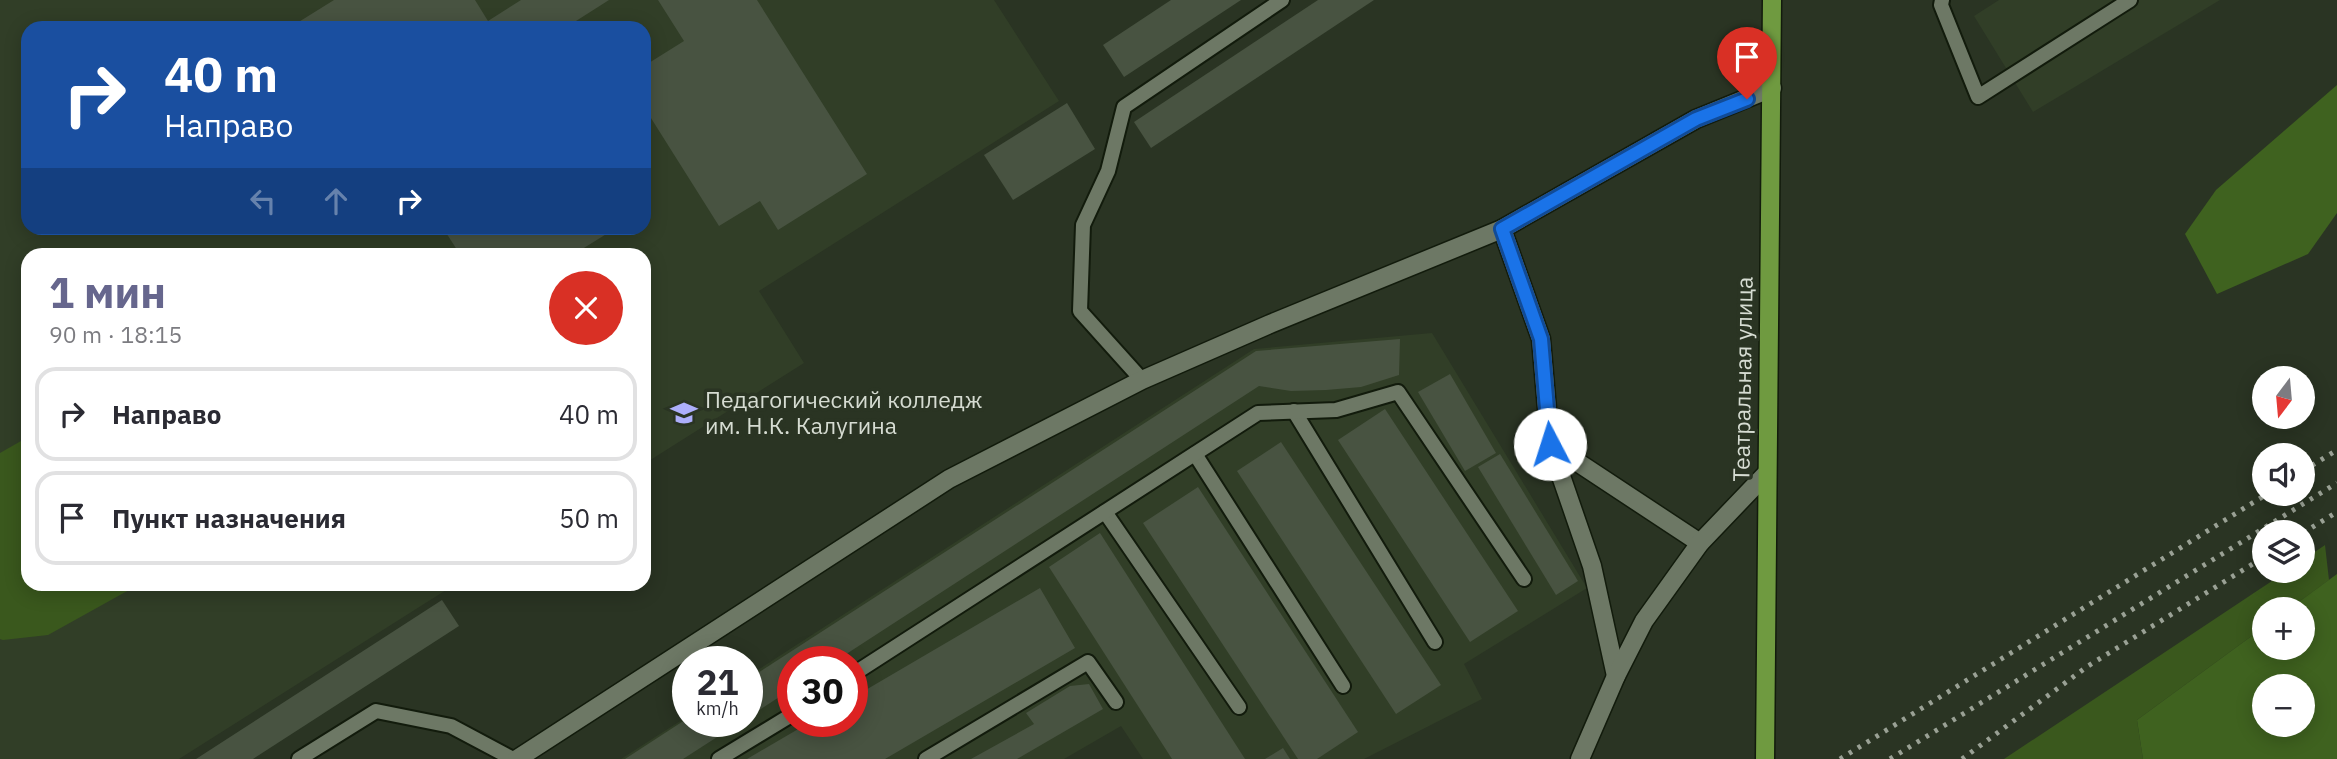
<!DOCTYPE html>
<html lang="ru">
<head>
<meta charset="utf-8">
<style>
  :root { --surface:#fff; --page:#f7f7f7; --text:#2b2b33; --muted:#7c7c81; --line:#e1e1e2; --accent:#66668d }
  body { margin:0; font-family:"IBM Plex Sans",sans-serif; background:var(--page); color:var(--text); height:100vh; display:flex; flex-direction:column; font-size:26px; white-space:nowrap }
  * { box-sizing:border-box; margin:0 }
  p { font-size:23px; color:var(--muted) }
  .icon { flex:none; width:38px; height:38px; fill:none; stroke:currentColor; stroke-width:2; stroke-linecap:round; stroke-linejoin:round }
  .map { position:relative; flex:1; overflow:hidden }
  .sheet { position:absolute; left:21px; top:248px; width:630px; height:343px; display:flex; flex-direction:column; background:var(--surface); border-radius:21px; box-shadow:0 4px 18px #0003 }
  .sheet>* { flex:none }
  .guide { position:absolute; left:21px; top:21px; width:630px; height:214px; border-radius:21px; box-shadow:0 4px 18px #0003; background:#1a4fa0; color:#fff; overflow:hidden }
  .needle { width:46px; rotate:196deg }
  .fabs { position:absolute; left:2252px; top:366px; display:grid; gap:14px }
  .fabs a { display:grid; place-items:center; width:63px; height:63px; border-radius:50%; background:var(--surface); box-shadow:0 4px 18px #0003; font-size:35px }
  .speed { position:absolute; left:672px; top:646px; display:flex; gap:14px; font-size:35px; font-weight:700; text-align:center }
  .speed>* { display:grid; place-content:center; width:91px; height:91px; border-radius:50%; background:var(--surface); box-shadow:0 4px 18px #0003; line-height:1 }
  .speed small { font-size:18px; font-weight:400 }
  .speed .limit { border:10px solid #d22; background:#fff; color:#111 }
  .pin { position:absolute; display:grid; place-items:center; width:60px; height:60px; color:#fff; margin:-72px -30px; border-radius:50% 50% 50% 0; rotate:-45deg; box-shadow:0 0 7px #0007 }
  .pin .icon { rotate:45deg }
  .me { position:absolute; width:77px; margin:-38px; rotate:355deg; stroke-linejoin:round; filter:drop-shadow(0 0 5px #0008) }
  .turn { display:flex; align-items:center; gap:24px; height:147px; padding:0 28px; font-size:32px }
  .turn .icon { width:91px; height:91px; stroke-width:2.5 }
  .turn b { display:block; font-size:49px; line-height:60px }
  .lanes { display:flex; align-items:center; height:66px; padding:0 28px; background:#0003; justify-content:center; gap:35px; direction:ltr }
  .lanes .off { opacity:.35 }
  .round { display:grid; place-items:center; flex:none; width:74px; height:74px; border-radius:37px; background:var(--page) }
  .head { display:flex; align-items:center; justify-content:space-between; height:119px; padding:0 28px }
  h1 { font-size:42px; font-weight:700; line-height:52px; color:var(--accent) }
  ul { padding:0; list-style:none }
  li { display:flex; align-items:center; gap:21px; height:94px; margin:0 14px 10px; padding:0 14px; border:4px solid var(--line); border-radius:21px }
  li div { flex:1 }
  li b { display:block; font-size:26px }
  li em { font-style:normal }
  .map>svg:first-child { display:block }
  .built { fill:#313e27; fill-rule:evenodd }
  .green { fill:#3a581d }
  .forest { fill:#3f621f; fill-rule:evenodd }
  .building { fill:#485341 }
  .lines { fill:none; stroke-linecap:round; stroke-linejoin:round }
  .lane-casing { stroke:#121b0c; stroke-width:18 }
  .street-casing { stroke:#121b0c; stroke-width:21 }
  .primary-casing { stroke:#121b0c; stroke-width:21 }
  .lane { stroke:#6d7865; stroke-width:14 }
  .street { stroke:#6d7865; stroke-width:18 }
  .primary { stroke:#6f9a40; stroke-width:18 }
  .rail { stroke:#9aa195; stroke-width:5; stroke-dasharray:3.5 7; stroke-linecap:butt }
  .route-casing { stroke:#114b97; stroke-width:18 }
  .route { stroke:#1a73e8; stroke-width:12 }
  .labels { text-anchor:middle; stroke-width:7; stroke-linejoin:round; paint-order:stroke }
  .street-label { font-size:23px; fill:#d6dcd2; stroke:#2a3423 }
  .poi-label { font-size:23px; fill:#d6dcd2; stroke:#2a3423; text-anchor:start }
</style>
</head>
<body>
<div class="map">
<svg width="2337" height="759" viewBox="0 0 2337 759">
  <rect width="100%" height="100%" fill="#2a3423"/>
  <g class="built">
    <path d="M 0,0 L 994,0 L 1059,101 L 759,291 L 804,363 L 644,464 L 644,256 L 28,256 L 28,584 L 454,585 L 179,759 L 0,759 ZM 28,28 L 644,28 L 644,228 L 28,228 Z"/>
    <path d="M 1999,0 L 2220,0 L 2033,112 L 1974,16 Z"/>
    <path d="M 1432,333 L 1587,588 L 1464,664 L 1482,699 L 1364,759 L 1143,759 L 1121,726 L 1064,759 L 621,759 L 688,716 L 688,721 L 747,721 L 747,677 L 1254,349 ZM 793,662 L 852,662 L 852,721 L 793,721 Z"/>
  </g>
  <g class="green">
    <path d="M 28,437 L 28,584 L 138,585 L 48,635 L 3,640 L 0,639 L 0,453 Z"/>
    <path d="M 2325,545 L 2329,580 L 2289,609 L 2264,609 L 2264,627 L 2137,720 L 2143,759 L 2004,759 L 2287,571 L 2303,570 L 2303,560 Z"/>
  </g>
  <g class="forest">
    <path d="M 2337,85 L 2337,213 L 2308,254 L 2217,294 L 2185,234 L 2216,190 Z"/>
    <path d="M 2337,574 L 2337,759 L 2143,759 L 2137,720 L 2264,627 L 2264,648 L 2303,648 L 2303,609 L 2289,609 ZM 2264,686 L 2303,686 L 2303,724 L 2264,724 Z"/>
  </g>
  <g class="building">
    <path d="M 334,0 L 475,0 L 488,21 L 521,0 L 609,0 L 565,28 L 289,28 Z"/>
    <path d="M 658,0 L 757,0 L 867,174 L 778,230 L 760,201 L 719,226 L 644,107 L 644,66 L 684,41 Z"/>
    <path d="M 1171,0 L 1241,0 L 1124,77 L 1103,45 Z"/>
    <path d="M 1318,0 L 1374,0 L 1151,148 L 1134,122 Z"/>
    <path d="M 1067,103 L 1095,149 L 1013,200 L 984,155 Z"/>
    <path d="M 443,228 L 616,228 L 571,256 L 461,256 Z"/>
    <path d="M 1400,339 L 1399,375 L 1361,387 L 1326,390 L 1291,391 L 1259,386 L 834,662 L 793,662 L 793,688 L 747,718 L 747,680 L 1256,351 Z"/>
    <path d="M 1450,374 L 1496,453 L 1465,471 L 1418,392 Z"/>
    <path d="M 1385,409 L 1518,611 L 1470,642 L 1338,440 Z"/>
    <path d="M 1281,442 L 1441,685 L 1396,714 L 1237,471 Z"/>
    <path d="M 1500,454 L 1578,581 L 1556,595 L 1478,467 Z"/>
    <path d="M 1198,487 L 1358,732 L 1317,759 L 1298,759 L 1143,523 Z"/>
    <path d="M 1100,533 L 1245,759 L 1172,759 L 1049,567 Z"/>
    <path d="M 1040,588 L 1075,648 L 885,759 L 747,759 L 812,721 L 852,721 L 852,698 Z"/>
    <path d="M 442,600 L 459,626 L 253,759 L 196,759 Z"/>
    <path d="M 1089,684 L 1103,709 L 1017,759 L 971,759 L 1034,724 L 1026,713 L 1070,686 Z"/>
    <path d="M 688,718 L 688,721 L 742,721 L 683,759 L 625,759 Z"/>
    <path d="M 1283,748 L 1290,759 L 1265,759 Z"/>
  </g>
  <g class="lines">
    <g class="lane-casing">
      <g id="lane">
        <path d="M 1942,0 L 1941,5 L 1978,97 L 2130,0"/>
        <path d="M 1142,380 L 1080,311 L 1083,225 L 1108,171 L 1124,107 L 1282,0"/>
        <path d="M 1294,411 L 1435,642"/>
        <path d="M 1195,454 L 1343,686"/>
        <path d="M 1105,512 L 1239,707"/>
        <path d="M 852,675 L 1258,413 L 1336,410 L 1398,392 L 1524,579"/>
        <path d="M 299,759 L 376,711 L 451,726 L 513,759"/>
        <path d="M 719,759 L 793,714"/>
        <path d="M 926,759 L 1088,662 L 1116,702"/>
      </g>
    </g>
    <g class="street-casing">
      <g id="street">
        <path d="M 1502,229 L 1541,339 L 1550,444 L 1592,566 L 1616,676"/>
        <path d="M 1550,444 L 1700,543"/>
        <path d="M 517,759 L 949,479 L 1142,380 L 1270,324 L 1502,229 L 1696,119 L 1772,88"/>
        <path d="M 1580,759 L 1616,676 L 1644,621 L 1700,543 L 1766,474"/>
      </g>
    </g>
    <g class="primary-casing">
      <path id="primary" d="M 1765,759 L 1772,0"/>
    </g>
    <use href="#lane" class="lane"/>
    <use href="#street" class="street"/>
    <use href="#primary" class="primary"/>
    <g class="rail">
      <path d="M 2303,471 L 2337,450"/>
      <path d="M 2303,533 L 2337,512"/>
      <path d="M 1840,759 L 2267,494"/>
      <path d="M 1890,759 L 2337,483"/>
      <path d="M 1962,759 L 2088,666 L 2264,557"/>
    </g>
  </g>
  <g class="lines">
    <g class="route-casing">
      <path id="route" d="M 1550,444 L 1541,339 L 1502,229 L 1696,119 L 1747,99"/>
    </g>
    <use href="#route" class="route"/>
  </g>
  <defs>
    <g id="university-bare" transform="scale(2.1)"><path d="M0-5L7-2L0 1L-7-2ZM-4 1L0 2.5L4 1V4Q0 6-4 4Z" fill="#adaffb" stroke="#2a3423" stroke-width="2.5" paint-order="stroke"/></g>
  </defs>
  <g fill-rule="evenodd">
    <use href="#university-bare" x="684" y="413"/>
  </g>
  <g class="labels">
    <g class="street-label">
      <text transform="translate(1743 379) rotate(-89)" y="8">Театральная улица</text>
    </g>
    <g class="poi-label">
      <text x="705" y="408">Педагогический колледж<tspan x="705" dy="26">им. Н.К. Калугина</tspan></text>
    </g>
  </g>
</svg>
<div class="fabs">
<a><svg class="needle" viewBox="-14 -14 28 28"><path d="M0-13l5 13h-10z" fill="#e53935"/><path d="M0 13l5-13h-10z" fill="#7c7c81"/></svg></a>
<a><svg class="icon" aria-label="sound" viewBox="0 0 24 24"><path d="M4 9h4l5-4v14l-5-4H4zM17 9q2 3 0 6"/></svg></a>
<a><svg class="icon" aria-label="layers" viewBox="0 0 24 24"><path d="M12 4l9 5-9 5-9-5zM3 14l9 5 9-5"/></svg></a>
<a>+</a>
<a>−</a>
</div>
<div class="speed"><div>21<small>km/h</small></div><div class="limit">30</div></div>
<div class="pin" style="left:1747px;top:99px;background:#d93025"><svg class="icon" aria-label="arrive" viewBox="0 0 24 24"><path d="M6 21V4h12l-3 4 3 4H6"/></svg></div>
<svg class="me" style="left:1550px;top:444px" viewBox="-20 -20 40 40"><circle r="19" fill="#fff"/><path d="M0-13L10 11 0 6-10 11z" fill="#1a73e8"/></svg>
<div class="guide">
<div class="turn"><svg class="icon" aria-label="right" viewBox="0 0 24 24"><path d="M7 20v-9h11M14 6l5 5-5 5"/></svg><div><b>40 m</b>Направо</div></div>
<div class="lanes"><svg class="icon off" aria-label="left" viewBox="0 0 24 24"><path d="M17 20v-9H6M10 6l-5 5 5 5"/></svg><svg class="icon off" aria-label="ahead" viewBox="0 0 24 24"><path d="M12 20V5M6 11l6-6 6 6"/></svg><svg class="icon" aria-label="right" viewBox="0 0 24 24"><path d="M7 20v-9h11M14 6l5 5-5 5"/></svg></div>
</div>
<section class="sheet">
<div class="head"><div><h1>1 мин</h1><p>90 m · 18:15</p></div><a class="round" style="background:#d93025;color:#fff"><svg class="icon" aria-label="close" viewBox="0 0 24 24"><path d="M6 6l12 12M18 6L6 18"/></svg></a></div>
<ul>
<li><svg class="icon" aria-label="right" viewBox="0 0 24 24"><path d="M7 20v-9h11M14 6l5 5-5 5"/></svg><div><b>Направо</b></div><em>40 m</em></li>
<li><svg class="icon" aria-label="arrive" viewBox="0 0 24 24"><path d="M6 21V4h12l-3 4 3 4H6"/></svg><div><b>Пункт назначения</b></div><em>50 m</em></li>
</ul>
</section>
</div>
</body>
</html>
